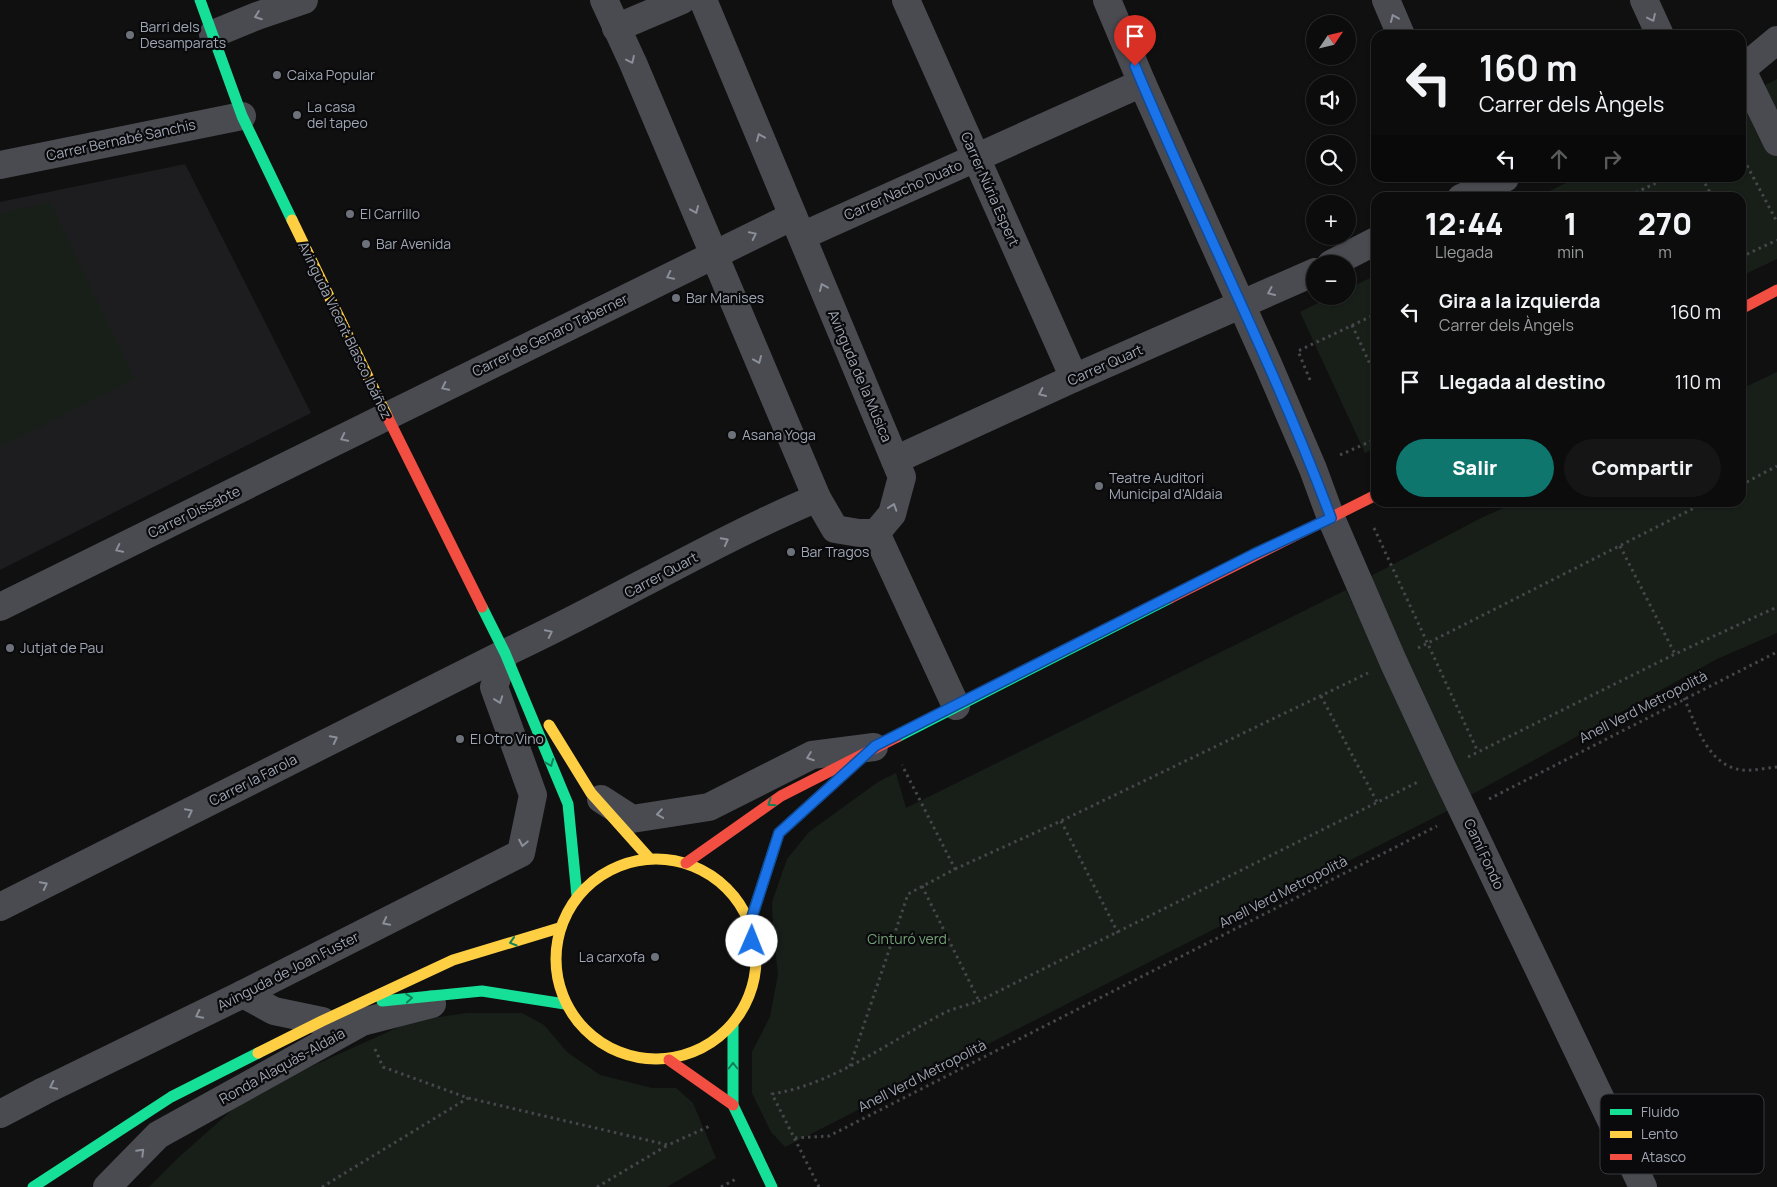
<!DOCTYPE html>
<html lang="es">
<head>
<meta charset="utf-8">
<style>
  :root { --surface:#0c0c0c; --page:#151515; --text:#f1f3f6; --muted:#9a9b9d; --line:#2c2c2d; --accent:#0f766e }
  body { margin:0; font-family:Manrope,sans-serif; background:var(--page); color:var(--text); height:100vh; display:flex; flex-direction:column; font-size:19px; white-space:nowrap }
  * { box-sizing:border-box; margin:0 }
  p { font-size:16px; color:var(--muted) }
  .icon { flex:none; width:28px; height:28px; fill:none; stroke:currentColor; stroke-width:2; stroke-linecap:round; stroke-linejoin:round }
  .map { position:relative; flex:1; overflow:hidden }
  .details { position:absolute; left:1371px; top:192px; width:375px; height:315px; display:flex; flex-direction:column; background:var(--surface); border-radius:15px; box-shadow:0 1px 4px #0004,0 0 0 1px var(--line) }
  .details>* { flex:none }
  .banner { position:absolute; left:1371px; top:30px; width:375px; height:152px; border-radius:15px; box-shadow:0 1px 4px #0004,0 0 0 1px var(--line); background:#0c0c0c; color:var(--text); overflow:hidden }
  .needle { width:32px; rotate:55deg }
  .tools { position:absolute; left:1306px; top:15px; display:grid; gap:10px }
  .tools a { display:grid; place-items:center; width:50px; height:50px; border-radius:50%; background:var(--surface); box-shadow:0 1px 4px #0004,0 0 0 1px var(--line); font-size:25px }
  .pin { position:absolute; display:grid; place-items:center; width:42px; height:42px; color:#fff; margin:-51px -21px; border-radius:50% 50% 50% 0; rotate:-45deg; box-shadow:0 0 5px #0007 }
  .pin .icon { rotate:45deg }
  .me { position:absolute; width:55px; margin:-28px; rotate:1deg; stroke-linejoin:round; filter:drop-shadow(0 0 4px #0008) }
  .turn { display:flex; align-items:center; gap:18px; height:105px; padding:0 25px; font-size:22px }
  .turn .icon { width:65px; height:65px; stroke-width:2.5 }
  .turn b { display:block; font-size:35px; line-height:42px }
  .lanes { display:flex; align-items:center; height:48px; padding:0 25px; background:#0003; justify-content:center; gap:25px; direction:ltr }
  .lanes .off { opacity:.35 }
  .eta { display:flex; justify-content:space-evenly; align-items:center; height:85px; text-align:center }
  .eta b { font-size:30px; font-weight:800; line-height:35px }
  .cta { display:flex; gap:10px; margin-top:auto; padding:10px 25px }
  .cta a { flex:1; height:58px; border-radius:30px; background:var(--accent); color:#fff; font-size:20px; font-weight:800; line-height:58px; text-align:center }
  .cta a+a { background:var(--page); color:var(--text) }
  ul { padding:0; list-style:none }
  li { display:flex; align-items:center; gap:15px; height:70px; padding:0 25px }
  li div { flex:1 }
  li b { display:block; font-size:19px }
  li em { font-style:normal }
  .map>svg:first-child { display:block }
  .built { fill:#1d1d1f }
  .green { fill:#181f19 }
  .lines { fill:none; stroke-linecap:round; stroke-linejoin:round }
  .path { stroke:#45474b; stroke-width:3; stroke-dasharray:2.5 4; stroke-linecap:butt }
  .street { stroke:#4a4b50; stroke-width:28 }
  .fast { stroke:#16e098; stroke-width:11 }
  .slow { stroke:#ffcf43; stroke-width:11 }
  .jam { stroke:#f24e42; stroke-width:11 }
  .oneway { stroke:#8a8f9a }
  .oneway2 { stroke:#118059 }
  .route-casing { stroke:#114b97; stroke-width:12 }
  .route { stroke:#1a73e8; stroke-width:9 }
  .poi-dot { fill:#6d727a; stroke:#0a0a0c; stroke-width:2 }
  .labels { text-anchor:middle; stroke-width:4.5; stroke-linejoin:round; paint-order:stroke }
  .poi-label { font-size:14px; fill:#9fa6b3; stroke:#0a0a0c; text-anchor:start }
  .street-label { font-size:14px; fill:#9fa6b3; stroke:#0a0a0c }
  .park-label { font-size:14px; fill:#73a175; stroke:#0a0a0c }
  .key { fill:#0a0a0c; stroke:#37393e; stroke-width:1 }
  .key-label { font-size:14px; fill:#9fa6b3 }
</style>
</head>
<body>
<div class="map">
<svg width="1777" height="1187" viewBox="0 0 1777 1187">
  <rect width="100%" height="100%" fill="#101010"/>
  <path class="built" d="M 185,164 L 311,413 L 0,570 L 0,202 Z"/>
  <g class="green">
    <path d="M 1777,79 L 1777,259 L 1741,276 L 1741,198 L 1535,198 L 1576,178 L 1741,178 L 1741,97 Z"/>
    <path d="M 50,202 L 135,379 L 0,447 L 0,213 Z"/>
    <path d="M 1376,275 L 1376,448 L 1365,453 L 1300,312 L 1332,296 L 1348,296 L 1348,289 Z"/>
    <path d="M 1777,372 L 1777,633 L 1717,659 L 1471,795 L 1369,577 L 1481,518 L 1514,503 L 1741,502 L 1741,389 Z"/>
    <path d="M 1346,590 L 1451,809 L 785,1147 L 771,1132 L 752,1093 L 752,1052 L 770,1017 L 778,974 L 773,928 L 772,902 L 787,859 L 809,832 L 878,782 L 896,773 L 906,808 Z"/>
    <path d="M 467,1013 L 522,1013 L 544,1025 L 567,1052 L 600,1075 L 652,1088 L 676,1088 L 693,1103 L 716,1158 L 667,1187 L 149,1187 L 178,1158 L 242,1101 L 308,1068 L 412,1021 Z"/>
  </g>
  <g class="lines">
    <g class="path">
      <path d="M 1741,154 L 1777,222"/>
      <path d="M 1702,178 L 1713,198"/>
      <path d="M 1624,198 L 1667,178"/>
      <path d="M 1741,257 L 1777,240"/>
      <path d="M 1352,325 L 1376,377"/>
      <path d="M 1310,380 L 1298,351 L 1376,314"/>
      <path d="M 1340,455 L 1376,439"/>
      <path d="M 1741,485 L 1777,466"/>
      <path d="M 1374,528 L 1478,752"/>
      <path d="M 1620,546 L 1675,654"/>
      <path d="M 1418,648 L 1706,502"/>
      <path d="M 1321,696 L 1377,802"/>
      <path d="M 1684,698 C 1696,725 1708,766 1742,770 C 1753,771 1766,768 1777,767"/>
      <path d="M 1468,757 L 1675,654 L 1777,607"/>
      <path d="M 1489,799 L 1777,652"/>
      <path d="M 1061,821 L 1118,933"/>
      <path d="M 955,869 L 1061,821 L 1368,673"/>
      <path d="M 922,886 L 979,1001"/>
      <path d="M 375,1049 L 383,1067 L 468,1098 L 668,1145 L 710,1126"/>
      <path d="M 850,1066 L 908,894 L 955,869 L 902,765"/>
      <path d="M 795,1138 L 829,1136 L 1437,826"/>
      <path d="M 322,1187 L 468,1098"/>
      <path d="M 597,1187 L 668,1145"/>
      <path d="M 721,1187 L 736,1179"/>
      <path d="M 819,1187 L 772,1094 C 835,1084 891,1040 946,1012 C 957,1007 969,1005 979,1001 L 1418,782"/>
    </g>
    <g class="street">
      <path d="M 604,0 L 633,63 L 817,498 L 835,529 L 859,533 L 876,533 L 892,514 L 902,477 L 703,0"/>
      <path d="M 906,0 L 1074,378"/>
      <path d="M 1107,0 L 1142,83 L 1268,364 L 1313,469 L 1331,518 L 1393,661 L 1443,769 L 1643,1187"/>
      <path d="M 1386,0 L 1401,35"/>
      <path d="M 1644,0 L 1660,35"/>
      <path d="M 616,28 L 682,0"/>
      <path d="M 213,34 L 257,16 L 304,0"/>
      <path d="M 1741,70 L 1777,40"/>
      <path d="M 1742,70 L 1777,142"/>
      <path d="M 0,165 L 242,116"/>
      <path d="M 1461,198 L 1505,178"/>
      <path d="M 802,236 L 1142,83"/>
      <path d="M 1331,264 L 1376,241"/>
      <path d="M 895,460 L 1074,378 L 1315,272"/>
      <path d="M 876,533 L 956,706"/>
      <path d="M 0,607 L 793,216"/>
      <path d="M 601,799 L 632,819 L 709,807 L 812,755 L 874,747"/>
      <path d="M 0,907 L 505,653 C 611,604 710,543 817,498"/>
      <path d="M 243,994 L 274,1011 L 322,1021"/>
      <path d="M 0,1114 L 44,1091 L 243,994 L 521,853 L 533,795 L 494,687 L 505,653"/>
      <path d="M 107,1187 L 158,1135 L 362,1022 L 432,1004"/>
    </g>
    <g class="fast">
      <path d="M 200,0 L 242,116 L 292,220"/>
      <path d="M 482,607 L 505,653 L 568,804 L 577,896"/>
      <path d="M 897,737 L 1170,598"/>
      <path d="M 750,923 L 779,833 L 845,773"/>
      <path d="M 382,1001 L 482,991 L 565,1004"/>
      <path d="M 733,1026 L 733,1105 L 772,1187"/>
      <path d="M 33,1187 L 171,1097 L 258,1053"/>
    </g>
    <g class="slow">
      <path d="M 292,220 L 387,416"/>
      <path d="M 549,725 L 591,793 L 649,858"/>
      <circle cx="656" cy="959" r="100"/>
      <path d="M 258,1053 L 322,1021 L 453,960 L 559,928"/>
    </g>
    <g class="jam">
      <path d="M 1741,309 L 1777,290"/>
      <path d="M 387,416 L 482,607"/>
      <path d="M 1170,598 L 1376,495"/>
      <path d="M 686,863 L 781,796 L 897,737"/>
      <path d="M 669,1060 L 733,1105"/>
    </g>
  </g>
  <defs><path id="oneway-chevron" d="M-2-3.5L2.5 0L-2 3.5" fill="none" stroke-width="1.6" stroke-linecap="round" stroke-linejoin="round" transform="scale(1.25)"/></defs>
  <g class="oneway">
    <use href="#oneway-chevron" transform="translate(258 16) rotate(160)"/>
    <use href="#oneway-chevron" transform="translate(1394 18) rotate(-113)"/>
    <use href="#oneway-chevron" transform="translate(1652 18) rotate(65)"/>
    <use href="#oneway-chevron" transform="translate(631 60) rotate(65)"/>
    <use href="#oneway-chevron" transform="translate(760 137) rotate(-112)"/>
    <use href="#oneway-chevron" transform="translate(695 210) rotate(67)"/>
    <use href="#oneway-chevron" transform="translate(753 235) rotate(-26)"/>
    <use href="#oneway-chevron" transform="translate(670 276) rotate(154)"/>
    <use href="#oneway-chevron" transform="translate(823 287) rotate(-113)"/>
    <use href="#oneway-chevron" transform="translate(1271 292) rotate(156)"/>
    <use href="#oneway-chevron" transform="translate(758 360) rotate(67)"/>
    <use href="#oneway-chevron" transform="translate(445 387) rotate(154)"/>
    <use href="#oneway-chevron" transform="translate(1042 393) rotate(155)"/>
    <use href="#oneway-chevron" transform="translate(344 438) rotate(154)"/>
    <use href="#oneway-chevron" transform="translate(893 507) rotate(-71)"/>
    <use href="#oneway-chevron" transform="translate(725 541) rotate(-28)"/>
    <use href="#oneway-chevron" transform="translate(119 549) rotate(154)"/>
    <use href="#oneway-chevron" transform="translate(549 633) rotate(-26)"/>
    <use href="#oneway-chevron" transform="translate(499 700) rotate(70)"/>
    <use href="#oneway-chevron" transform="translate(334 739) rotate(-27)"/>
    <use href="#oneway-chevron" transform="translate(810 757) rotate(160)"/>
    <use href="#oneway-chevron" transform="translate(189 812) rotate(-27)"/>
    <use href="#oneway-chevron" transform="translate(660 814) rotate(171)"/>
    <use href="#oneway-chevron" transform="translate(523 843) rotate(101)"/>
    <use href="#oneway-chevron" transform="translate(44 885) rotate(-27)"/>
    <use href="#oneway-chevron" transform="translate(386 922) rotate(153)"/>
    <use href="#oneway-chevron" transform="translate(199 1015) rotate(154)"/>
    <use href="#oneway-chevron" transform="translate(53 1086) rotate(154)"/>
    <use href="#oneway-chevron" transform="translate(141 1152) rotate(-45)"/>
  </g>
  <g class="oneway2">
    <use href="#oneway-chevron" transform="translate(550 763) rotate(68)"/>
    <use href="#oneway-chevron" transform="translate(771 803) rotate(145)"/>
    <use href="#oneway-chevron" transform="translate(513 942) rotate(163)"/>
    <use href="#oneway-chevron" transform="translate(409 998) rotate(-5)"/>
    <use href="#oneway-chevron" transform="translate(733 1066) rotate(-90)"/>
  </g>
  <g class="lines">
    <g class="route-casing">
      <path id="route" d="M 752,941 L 750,923 L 779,833 L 875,746 L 1254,554 L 1331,518 C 1274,364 1198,218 1135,66"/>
    </g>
    <use href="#route" class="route"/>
  </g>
  <g class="poi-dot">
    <circle cx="130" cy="35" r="5"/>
    <circle cx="277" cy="75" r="5"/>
    <circle cx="297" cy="115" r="5"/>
    <circle cx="350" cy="214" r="5"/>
    <circle cx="366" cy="244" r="5"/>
    <circle cx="676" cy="298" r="5"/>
    <circle cx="732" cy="435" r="5"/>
    <circle cx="1099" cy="486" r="5"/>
    <circle cx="791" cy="552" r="5"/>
    <circle cx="10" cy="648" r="5"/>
    <circle cx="460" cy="739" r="5"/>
    <circle cx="655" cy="957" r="5"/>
  </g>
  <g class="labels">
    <g class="poi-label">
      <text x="140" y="32">Barri dels<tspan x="140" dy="16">Desamparats</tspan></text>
      <text x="287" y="80">Caixa Popular</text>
      <text x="307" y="112">La casa<tspan x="307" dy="16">del tapeo</tspan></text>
      <text x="360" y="219">El Carrillo</text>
      <text x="376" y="249">Bar Avenida</text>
      <text x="686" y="303">Bar Manises</text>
      <text x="742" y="440">Asana Yoga</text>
      <text x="1109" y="483">Teatre Auditori<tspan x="1109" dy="16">Municipal d'Aldaia</tspan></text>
      <text x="801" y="557">Bar Tragos</text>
      <text x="20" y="653">Jutjat de Pau</text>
      <text x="470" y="744">El Otro Vino</text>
      <text x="645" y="962" text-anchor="end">La carxofa</text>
    </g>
    <g class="street-label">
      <text transform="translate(121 140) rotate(-12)" y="5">Carrer Bernabé Sanchis</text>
      <text transform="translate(990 189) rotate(66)" y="5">Carrer Núria Espert</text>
      <text transform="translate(903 190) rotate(-24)" y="5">Carrer Nacho Duato</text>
      <text transform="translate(345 330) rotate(64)" y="5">Avinguda Vicent Blasco Ibáñez</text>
      <text transform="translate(550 335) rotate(-26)" y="5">Carrer de Genaro Taberner</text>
      <text transform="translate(1105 365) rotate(-24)" y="5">Carrer Quart</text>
      <text transform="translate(860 376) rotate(67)" y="5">Avinguda de la Música</text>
      <text transform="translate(194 512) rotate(-26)" y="5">Carrer Dissabte</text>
      <text transform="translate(661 575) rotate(-28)" y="5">Carrer Quart</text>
      <text transform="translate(1643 707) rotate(-27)" y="5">Anell Verd Metropolità</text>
      <text transform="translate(253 780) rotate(-27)" y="5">Carrer la Farola</text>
      <text transform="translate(1484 854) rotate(65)" y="5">Camí Fondo</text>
      <text transform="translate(1283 892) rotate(-27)" y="5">Anell Verd Metropolità</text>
      <text transform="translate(288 971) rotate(-27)" y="5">Avinguda de Joan Fuster</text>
      <text transform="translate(282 1066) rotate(-29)" y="5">Ronda Alaquàs-Aldaia</text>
      <text transform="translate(922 1076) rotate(-27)" y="5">Anell Verd Metropolità</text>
    </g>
    <g class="park-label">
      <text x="907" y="944">Cinturó verd</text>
    </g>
  </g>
  <rect x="1600" y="1094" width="164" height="80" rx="8" class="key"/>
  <rect x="1610" y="1109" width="22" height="6" fill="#16e098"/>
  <rect x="1610" y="1131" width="22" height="7" fill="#ffcf43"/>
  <rect x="1610" y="1154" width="22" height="6" fill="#f24e42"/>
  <g class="key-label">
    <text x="1641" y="1117">Fluido</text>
    <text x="1641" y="1139">Lento</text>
    <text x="1641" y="1162">Atasco</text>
  </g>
</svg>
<div class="tools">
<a><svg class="needle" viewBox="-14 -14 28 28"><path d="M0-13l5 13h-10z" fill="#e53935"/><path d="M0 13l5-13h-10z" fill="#9a9b9d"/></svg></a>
<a><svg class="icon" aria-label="sound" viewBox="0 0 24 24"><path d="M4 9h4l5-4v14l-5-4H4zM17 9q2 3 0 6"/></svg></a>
<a><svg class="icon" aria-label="search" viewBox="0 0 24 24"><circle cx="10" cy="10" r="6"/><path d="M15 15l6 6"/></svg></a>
<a>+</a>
<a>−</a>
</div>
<div class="pin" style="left:1135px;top:66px;background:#d93025"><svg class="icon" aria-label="arrive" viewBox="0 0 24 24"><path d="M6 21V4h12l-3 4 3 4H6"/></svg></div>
<svg class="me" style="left:752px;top:941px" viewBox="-20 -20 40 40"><circle r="19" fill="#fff"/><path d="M0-13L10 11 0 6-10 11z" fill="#1a73e8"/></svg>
<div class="banner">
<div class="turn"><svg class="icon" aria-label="left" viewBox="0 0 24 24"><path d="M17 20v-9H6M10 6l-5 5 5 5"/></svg><div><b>160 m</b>Carrer dels Àngels</div></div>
<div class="lanes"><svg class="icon" aria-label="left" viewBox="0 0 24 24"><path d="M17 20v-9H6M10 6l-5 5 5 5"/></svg><svg class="icon off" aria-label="ahead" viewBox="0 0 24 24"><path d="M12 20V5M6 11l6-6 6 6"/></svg><svg class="icon off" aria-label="right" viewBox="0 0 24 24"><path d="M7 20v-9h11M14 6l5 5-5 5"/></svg></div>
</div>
<section class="details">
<div class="eta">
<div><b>12:44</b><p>Llegada</p></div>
<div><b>1</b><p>min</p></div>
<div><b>270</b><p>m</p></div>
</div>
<ul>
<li><svg class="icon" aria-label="left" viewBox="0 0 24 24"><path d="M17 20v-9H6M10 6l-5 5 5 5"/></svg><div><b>Gira a la izquierda</b><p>Carrer dels Àngels</p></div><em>160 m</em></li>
<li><svg class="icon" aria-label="arrive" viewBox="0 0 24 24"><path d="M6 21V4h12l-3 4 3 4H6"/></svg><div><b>Llegada al destino</b></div><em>110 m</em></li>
</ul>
<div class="cta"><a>Salir</a><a>Compartir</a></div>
</section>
</div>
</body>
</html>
